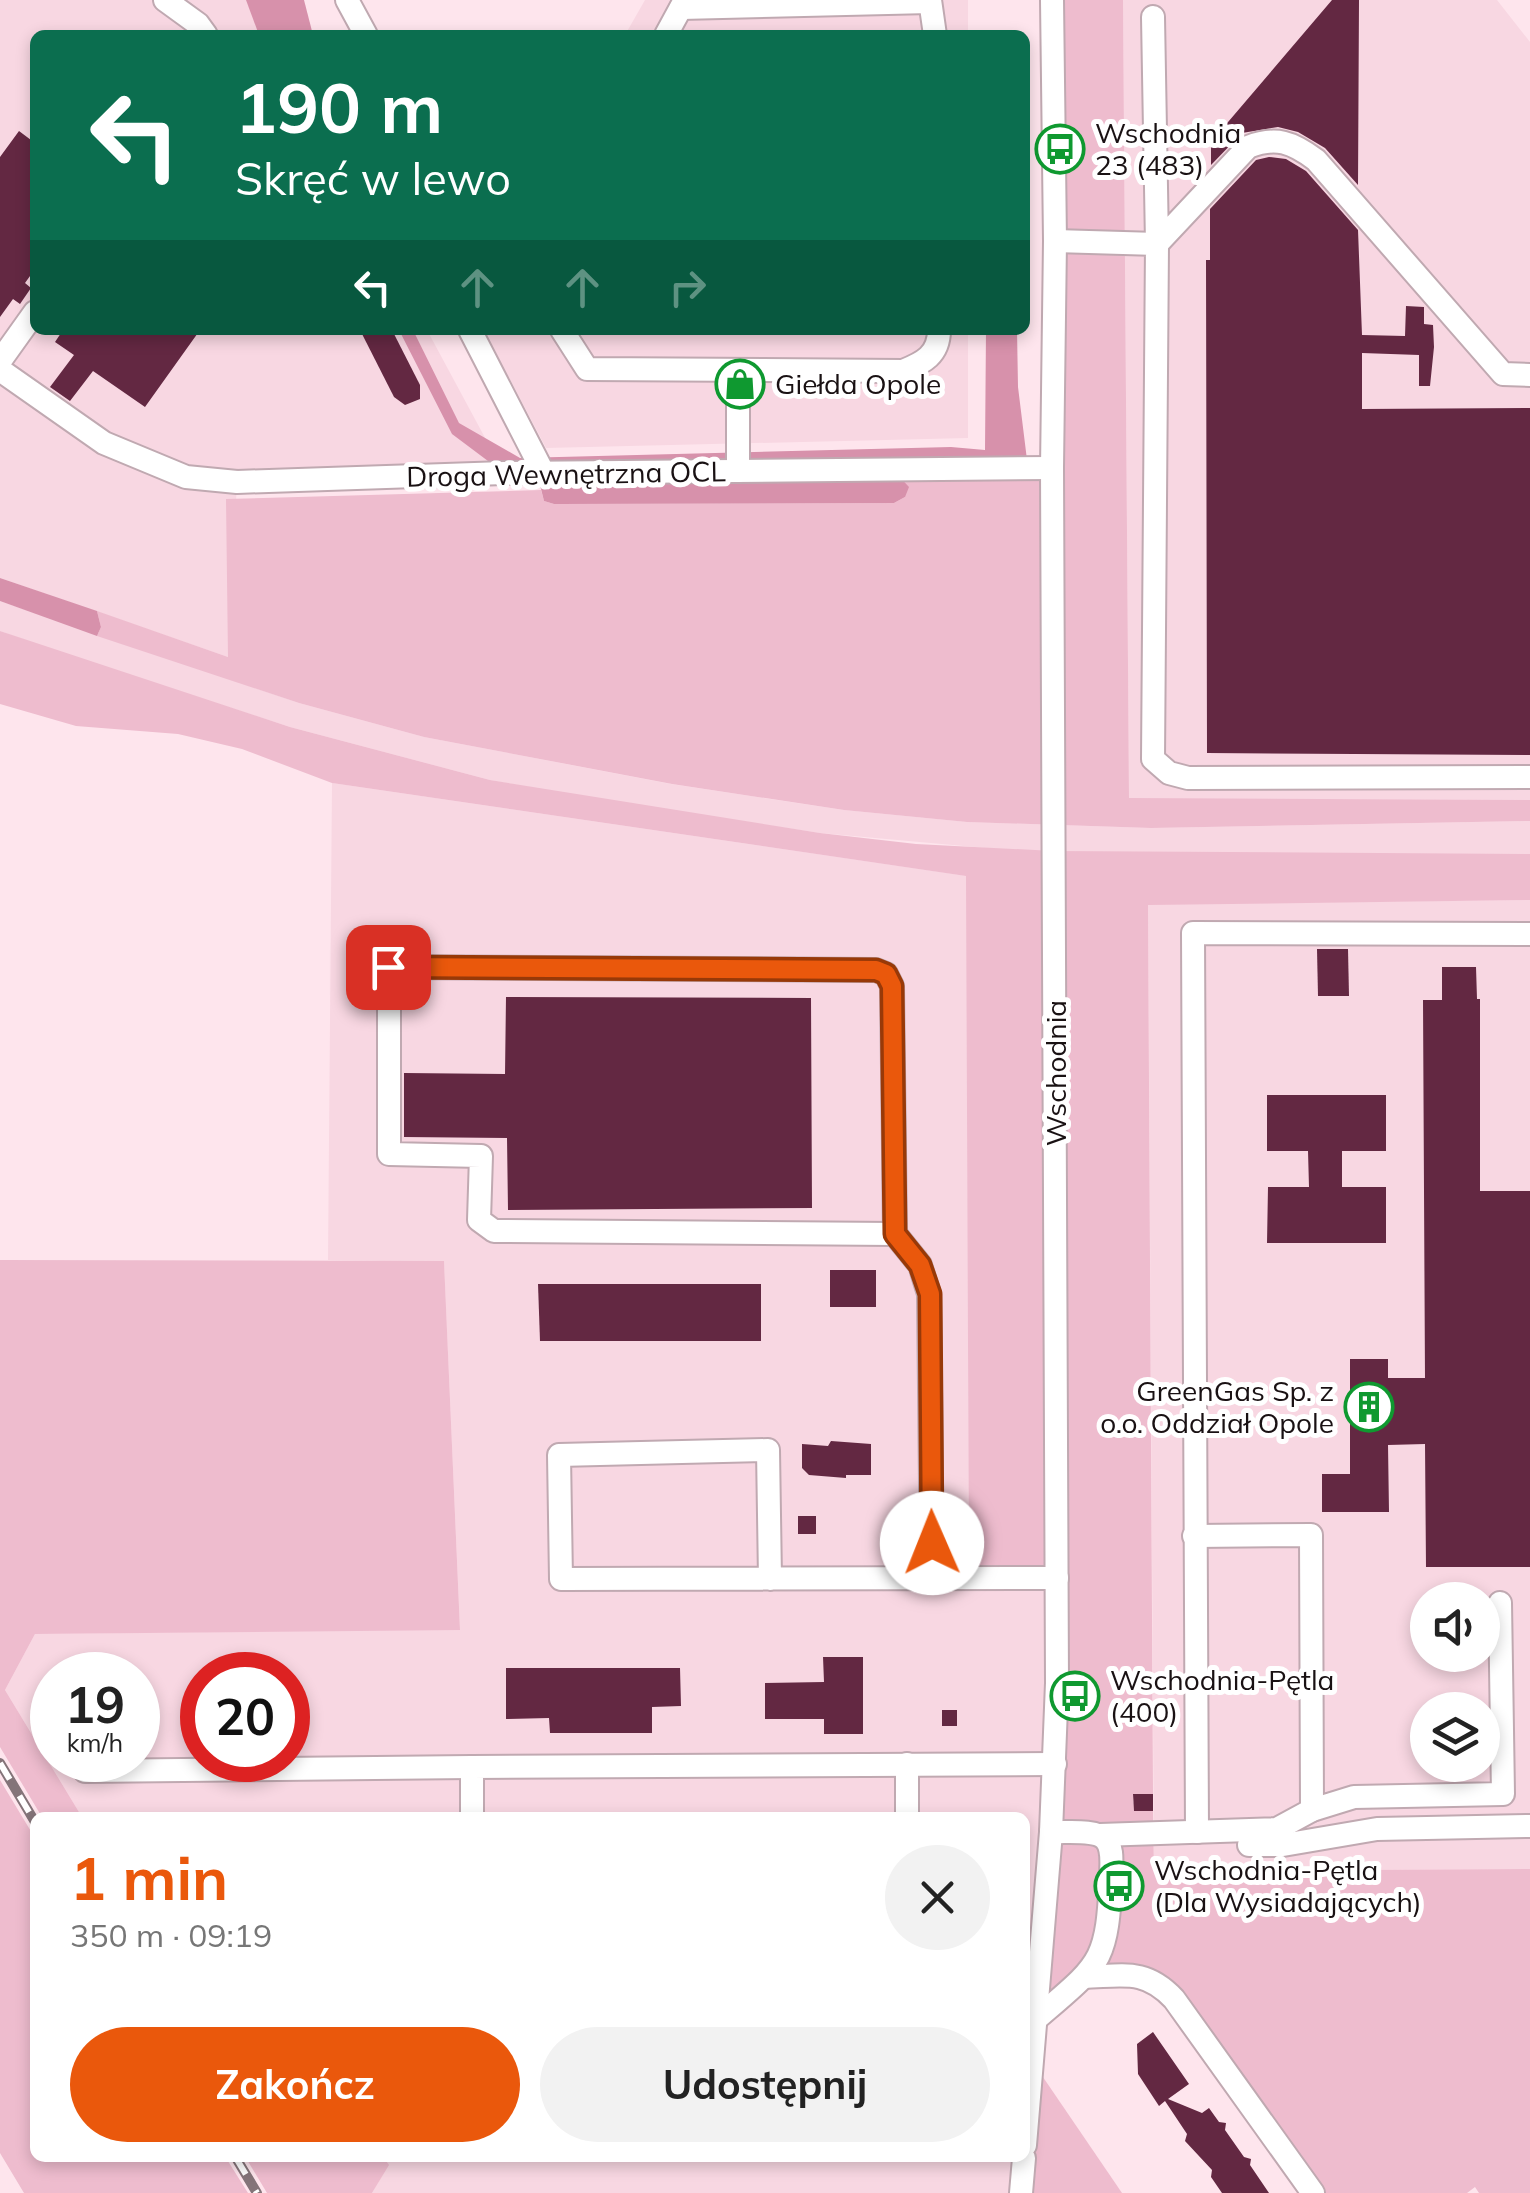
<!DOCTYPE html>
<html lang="pl">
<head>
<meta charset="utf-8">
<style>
  :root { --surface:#fff; --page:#f2f2f2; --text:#222; --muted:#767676; --accent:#ea580c }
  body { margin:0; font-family:Mulish,sans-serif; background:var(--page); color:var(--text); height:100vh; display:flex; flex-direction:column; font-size:38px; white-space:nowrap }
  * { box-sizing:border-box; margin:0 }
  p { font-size:32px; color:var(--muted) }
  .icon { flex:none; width:55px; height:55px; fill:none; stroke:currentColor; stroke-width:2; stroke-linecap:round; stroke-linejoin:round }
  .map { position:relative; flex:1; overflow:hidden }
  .details { position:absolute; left:30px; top:1812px; width:1000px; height:350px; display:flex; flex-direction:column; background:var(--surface); border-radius:15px; box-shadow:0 5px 15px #0003 }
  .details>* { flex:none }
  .guide { position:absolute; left:30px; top:30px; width:1000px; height:305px; border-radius:15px; box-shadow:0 5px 15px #0003; background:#0b6e4f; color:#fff; overflow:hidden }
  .fabs { position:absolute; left:1410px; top:1582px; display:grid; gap:20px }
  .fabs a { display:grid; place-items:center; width:90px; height:90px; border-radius:50%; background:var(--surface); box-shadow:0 5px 15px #0003; font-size:50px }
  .speed { position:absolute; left:30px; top:1652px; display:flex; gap:20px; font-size:50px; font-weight:700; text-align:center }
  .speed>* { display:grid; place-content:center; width:130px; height:130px; border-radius:50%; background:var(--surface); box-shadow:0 5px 15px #0003; line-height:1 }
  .speed small { font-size:25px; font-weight:400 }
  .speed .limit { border:15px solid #d22; background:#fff; color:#111 }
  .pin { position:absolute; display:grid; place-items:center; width:85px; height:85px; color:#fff; margin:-42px; border-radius:20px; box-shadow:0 5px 15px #0006 }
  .me { position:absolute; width:110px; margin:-55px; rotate:359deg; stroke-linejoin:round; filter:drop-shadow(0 0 8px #0008) }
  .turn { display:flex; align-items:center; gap:35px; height:210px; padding:0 40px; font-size:45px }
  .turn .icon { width:130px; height:130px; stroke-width:2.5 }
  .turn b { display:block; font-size:70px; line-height:85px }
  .lanes { display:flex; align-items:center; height:95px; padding:0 40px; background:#0003; justify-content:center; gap:50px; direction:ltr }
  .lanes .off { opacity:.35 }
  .round { display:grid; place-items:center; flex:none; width:105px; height:105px; border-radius:52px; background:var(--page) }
  .head { display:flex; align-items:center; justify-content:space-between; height:170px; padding:0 40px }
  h1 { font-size:60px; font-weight:700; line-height:75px; color:var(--accent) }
  .primary-button { display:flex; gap:20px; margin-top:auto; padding:20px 40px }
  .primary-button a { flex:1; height:115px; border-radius:60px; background:var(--accent); color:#fff; font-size:40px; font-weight:700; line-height:115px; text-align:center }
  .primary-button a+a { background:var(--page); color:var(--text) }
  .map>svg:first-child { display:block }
  .built { fill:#f8d7e2; fill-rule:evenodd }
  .green { fill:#eebcce }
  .forest { fill:#d791ab }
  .building { fill:#632842 }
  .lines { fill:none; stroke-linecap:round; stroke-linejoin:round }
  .minor-casing { stroke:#c0a9b1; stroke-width:26 }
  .minor { stroke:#fff; stroke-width:22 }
  .rail-casing { stroke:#847479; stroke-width:10 }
  .rail { stroke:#fff; stroke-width:6; stroke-dasharray:19; stroke-linecap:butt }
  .route-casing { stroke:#983908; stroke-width:25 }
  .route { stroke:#ea580c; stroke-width:18 }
  .labels { text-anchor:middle; stroke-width:10; stroke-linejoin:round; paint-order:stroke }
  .poi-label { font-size:28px; fill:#191113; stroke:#fff; text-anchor:start }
  .street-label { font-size:28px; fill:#191113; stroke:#fff }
</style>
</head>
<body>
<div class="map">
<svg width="1530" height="2193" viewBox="0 0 1530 2193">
  <rect width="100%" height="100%" fill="#fee5ed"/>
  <g class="built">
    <path d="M 0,0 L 250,0 L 268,35 L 35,35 L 35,330 L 427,330 L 504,473 L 237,482 L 228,657 L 0,578 Z"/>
    <path d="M 645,0 L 968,0 L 968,35 L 625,35 Z"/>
    <path d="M 1123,0 L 1497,0 L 1530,42 L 1530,800 L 1129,799 Z"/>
    <path d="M 484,330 L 968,330 L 968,438 L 546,448 Z"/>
    <path d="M 0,601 L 299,703 L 424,737 L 671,784 L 844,810 L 967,822 L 1151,828 L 1530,821 L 1530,854 L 1152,854 L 1008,850 L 820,833 L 589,798 L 490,780 L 290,727 L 49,649 L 0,631 Z"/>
    <path d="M 332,783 L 967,876 L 969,1578 L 1057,1578 L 1025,2145 L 1025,1818 L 82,1817 L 5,1690 L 35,1634 L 460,1629 L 444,1262 L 328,1260 ZM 52,1675 L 138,1675 L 138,1760 L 52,1760 ZM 202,1675 L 288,1675 L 288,1760 L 202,1760 Z"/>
    <path d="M 1530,900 L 1530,1869 L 1154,1871 L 1148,904 ZM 1428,1600 L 1482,1600 L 1482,1655 L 1428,1655 ZM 1428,1710 L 1482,1710 L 1482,1765 L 1428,1765 Z"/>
    <path d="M 384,2158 L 1024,2158 L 1021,2193 L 372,2193 L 388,2165 Z"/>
  </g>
  <g class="green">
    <path d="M 1052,0 L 1123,0 L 1129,798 L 1530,800 L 1530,821 L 1151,828 L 967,822 L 844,810 L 672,784 L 424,737 L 299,703 L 97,636 L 101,627 L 97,611 L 228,657 L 226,499 L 541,490 L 544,501 L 554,504 L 894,503 L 905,497 L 893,470 L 1051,468 Z"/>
    <path d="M 0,631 L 290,727 L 490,780 L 820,833 L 916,844 L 1054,851 L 1530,854 L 1530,900 L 1148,905 L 1153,1794 L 1133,1795 L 1134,1811 L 1153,1811 L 1154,1871 L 1530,1869 L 1530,2193 L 1479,2193 L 1475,2187 L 1467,2193 L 1313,2193 L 1159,1983 L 1084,1978 L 1036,2019 L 1057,1579 L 969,1578 L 966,876 L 332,783 L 242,749 L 178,734 L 76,726 L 0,704 Z"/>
    <path d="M 0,1260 L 444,1261 L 460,1630 L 35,1634 L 5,1690 L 82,1817 L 42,1817 L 0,1747 Z"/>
    <path d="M 0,1780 L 35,1838 L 35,2158 L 226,2158 L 248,2193 L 24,2193 L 0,2153 Z"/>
    <path d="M 1032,2061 L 1122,2193 L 1021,2193 Z"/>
    <path d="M 246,2158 L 384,2158 L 389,2165 L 372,2193 L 267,2193 Z"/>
  </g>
  <g class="forest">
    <path d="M 246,0 L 304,0 L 313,35 L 259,35 Z"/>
    <path d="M 399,330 L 413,330 L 459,423 L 520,458 L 951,447 L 985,450 L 986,330 L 1017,330 L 1018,387 L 1028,468 L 894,471 L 909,487 L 905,497 L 894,503 L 554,504 L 544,501 L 540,485 L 542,472 L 504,473 L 452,434 Z"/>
    <path d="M 0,578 L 97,611 L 101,627 L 97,636 L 0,601 Z"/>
  </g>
  <g class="building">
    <path d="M 1332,0 L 1359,0 L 1358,185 L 1325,148 L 1298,132 L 1278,127 L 1242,133 L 1211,165 L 1211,142 Z"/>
    <path d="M 19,131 L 35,143 L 35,269 L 25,283 L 31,288 L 20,304 L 13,299 L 0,317 L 0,157 Z"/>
    <path d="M 1269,157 L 1286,159 L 1306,171 L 1358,230 L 1362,335 L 1405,336 L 1406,306 L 1424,307 L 1424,324 L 1433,325 L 1434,347 L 1430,386 L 1419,386 L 1419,355 L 1362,353 L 1362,409 L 1530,408 L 1530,755 L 1207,753 L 1206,260 L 1210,260 L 1210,209 L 1256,160 Z"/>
    <path d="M 63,330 L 200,330 L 145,407 L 93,371 L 70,401 L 50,387 L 74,355 L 55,342 Z"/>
    <path d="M 360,330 L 392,330 L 420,385 L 420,399 L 405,405 L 394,397 Z"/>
    <path d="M 1317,949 L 1348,949 L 1349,996 L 1318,996 Z"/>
    <path d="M 1442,967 L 1476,967 L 1477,999 L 1480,999 L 1480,1191 L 1530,1191 L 1530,1567 L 1426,1567 L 1425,1444 L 1388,1445 L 1389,1512 L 1322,1512 L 1322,1474 L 1350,1474 L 1350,1359 L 1388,1359 L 1388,1378 L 1425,1378 L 1423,1000 L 1442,1000 Z"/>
    <path d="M 506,997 L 811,998 L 812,1208 L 508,1210 L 507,1138 L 404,1137 L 404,1073 L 505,1074 Z"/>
    <path d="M 1267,1095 L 1386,1095 L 1386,1151 L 1342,1151 L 1342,1187 L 1386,1187 L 1386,1243 L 1267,1243 L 1268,1187 L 1309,1187 L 1308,1151 L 1267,1151 Z"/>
    <rect x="830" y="1270" width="46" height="37"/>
    <path d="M 538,1284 L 761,1284 L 761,1341 L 540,1341 Z"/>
    <path d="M 831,1441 L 871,1444 L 871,1475 L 846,1475 L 846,1478 L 809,1475 L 802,1468 L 802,1444 L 828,1446 Z"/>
    <rect x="798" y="1516" width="18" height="18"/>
    <path d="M 823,1657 L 863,1657 L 863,1734 L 824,1734 L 824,1719 L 765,1719 L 765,1683 L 824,1682 Z"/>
    <path d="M 506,1668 L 680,1668 L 681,1706 L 652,1707 L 652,1733 L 550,1733 L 549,1718 L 506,1719 Z"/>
    <rect x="942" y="1710" width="15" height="16"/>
    <path d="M 1133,1794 L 1153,1794 L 1153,1811 L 1134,1811 Z"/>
    <path d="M 1153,2032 L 1189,2084 L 1168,2099 L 1202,2113 L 1209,2108 L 1219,2122 L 1226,2123 L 1225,2130 L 1244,2157 L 1251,2159 L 1250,2165 L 1269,2193 L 1222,2193 L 1211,2177 L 1212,2170 L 1185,2141 L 1187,2134 L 1165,2101 L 1159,2106 L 1138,2074 L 1137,2044 Z"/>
  </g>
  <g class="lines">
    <g class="minor-casing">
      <g id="minor">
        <path d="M 165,0 L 198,24 L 206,35"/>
        <path d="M 347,0 L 366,35"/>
        <path d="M 930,0 L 935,35"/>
        <path d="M 681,8 L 930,2"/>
        <path d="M 1153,17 L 1157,244 L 1248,147 C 1276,136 1292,142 1316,160 L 1503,374 L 1530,375"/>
        <path d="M 666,35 L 685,0"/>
        <path d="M 1055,241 L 1157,244 L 1153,759 L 1169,773 L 1188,778 L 1530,777"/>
        <path d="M 470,330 L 543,472"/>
        <path d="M 562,330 L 587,369 L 903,371 C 923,363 939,355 939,330"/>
        <path d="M 0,361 L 35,312"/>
        <path d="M 0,370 L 104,443 L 186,477 L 237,482 L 504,473 L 1052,468"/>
        <path d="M 738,471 L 738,370"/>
        <path d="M 895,1234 L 494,1231 L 479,1220 L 481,1156 L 389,1154 L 389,967 L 876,970 L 886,974 L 892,986 L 895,1234 L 920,1265 L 929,1294 L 932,1578"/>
        <path d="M 770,1579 L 768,1450 L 559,1455 L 561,1579 C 726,1579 891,1579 1057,1578"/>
        <path d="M 85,1771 L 472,1767"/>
        <path d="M 1312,1810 L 1354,1797 L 1503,1794 L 1500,1603"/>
        <path d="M 472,1818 L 472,1767 L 1055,1764"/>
        <path d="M 907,1818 L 907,1764"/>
        <path d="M 1197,1832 L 1193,933 L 1530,934"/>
        <path d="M 1100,1835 L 1277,1829 L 1312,1810 L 1311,1535 L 1194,1536"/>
        <path d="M 1249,1845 L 1283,1845 L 1377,1829 L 1530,1826"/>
        <path d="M 1084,1977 C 1123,1976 1145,1968 1174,1999 L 1313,2193"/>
        <path d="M 1036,2019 C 1101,1963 1107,1964 1111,1876 C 1111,1864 1114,1848 1105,1839 C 1095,1829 1065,1833 1051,1832"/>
        <path d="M 1025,2145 L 1051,1832 L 1057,1683 L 1052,468 L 1055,241 L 1052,0"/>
        <path d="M 1021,2193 L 1024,2158"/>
      </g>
    </g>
    <use href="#minor" class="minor"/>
    <g class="rail-casing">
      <g id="rail">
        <path d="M 0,1763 L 35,1822"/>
        <path d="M 236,2158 L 257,2193"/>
      </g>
    </g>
    <use href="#rail" class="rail"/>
  </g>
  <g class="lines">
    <g class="route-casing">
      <path id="route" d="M 388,967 L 876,970 L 886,974 L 892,986 L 895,1234 L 920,1265 L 930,1294 L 932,1543"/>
    </g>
    <use href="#route" class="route"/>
  </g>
  <defs>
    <g id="bus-ring" transform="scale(2.5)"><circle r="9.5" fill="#fff" stroke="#0f9930" stroke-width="1.5"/><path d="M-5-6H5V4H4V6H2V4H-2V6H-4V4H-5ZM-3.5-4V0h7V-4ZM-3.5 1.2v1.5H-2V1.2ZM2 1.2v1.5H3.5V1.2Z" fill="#0f9930"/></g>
    <g id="shop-ring" transform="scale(2.5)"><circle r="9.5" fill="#fff" stroke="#0f9930" stroke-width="1.5"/><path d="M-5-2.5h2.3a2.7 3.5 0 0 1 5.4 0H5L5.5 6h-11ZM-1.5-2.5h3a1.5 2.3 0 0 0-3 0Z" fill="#0f9930"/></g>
    <g id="building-ring" transform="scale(2.5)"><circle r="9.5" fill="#fff" stroke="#0f9930" stroke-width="1.5"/><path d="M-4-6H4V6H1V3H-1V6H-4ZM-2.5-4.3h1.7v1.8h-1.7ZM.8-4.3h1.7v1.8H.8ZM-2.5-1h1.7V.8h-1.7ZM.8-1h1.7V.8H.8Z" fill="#0f9930"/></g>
  </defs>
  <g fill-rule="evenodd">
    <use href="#bus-ring" x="1060" y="149"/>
    <use href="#shop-ring" x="740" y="384"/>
    <use href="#building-ring" x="1369" y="1407"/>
    <use href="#bus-ring" x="1075" y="1696"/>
    <use href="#bus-ring" x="1119" y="1886"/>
  </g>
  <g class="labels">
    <g class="poi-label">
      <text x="1095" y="143">Wschodnia<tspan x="1095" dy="32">23 (483)</tspan></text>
      <text x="775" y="394">Giełda Opole</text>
      <text x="1334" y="1401" text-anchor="end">GreenGas Sp. z<tspan x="1334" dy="32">o.o. Oddział Opole</tspan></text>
      <text x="1110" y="1690">Wschodnia-Pętla<tspan x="1110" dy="32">(400)</tspan></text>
      <text x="1154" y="1880">Wschodnia-Pętla<tspan x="1154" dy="32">(Dla Wysiadających)</tspan></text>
    </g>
    <g class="street-label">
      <text transform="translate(566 474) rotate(-1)" y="10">Droga Wewnętrzna OCL</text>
      <text transform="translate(1056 1073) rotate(-90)" y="10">Wschodnia</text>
    </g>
  </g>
</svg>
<div class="fabs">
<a><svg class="icon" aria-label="sound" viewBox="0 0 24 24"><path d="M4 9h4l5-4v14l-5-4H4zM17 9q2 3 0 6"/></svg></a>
<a><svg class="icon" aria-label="layers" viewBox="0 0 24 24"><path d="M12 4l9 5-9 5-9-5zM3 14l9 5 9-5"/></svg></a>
</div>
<div class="speed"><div>19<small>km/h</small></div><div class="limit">20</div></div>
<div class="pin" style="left:388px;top:967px;background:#d93025"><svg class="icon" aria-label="arrive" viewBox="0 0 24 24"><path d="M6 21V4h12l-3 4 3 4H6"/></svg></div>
<svg class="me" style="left:932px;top:1543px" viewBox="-20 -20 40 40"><circle r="19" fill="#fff"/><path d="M0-13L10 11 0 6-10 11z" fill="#ea580c"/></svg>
<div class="guide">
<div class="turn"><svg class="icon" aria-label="left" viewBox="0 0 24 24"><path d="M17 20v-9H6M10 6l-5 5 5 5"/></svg><div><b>190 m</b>Skręć w lewo</div></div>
<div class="lanes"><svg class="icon" aria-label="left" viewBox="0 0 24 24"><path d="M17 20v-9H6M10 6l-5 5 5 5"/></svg><svg class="icon off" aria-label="ahead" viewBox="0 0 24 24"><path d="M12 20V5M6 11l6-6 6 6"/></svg><svg class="icon off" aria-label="ahead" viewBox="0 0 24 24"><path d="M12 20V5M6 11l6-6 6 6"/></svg><svg class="icon off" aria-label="right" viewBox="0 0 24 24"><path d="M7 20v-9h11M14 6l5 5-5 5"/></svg></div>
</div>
<section class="details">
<div class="head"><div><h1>1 min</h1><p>350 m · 09:19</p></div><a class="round"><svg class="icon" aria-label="close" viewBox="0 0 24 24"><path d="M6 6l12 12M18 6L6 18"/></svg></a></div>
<div class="primary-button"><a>Zakończ</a><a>Udostępnij</a></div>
</section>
</div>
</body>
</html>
